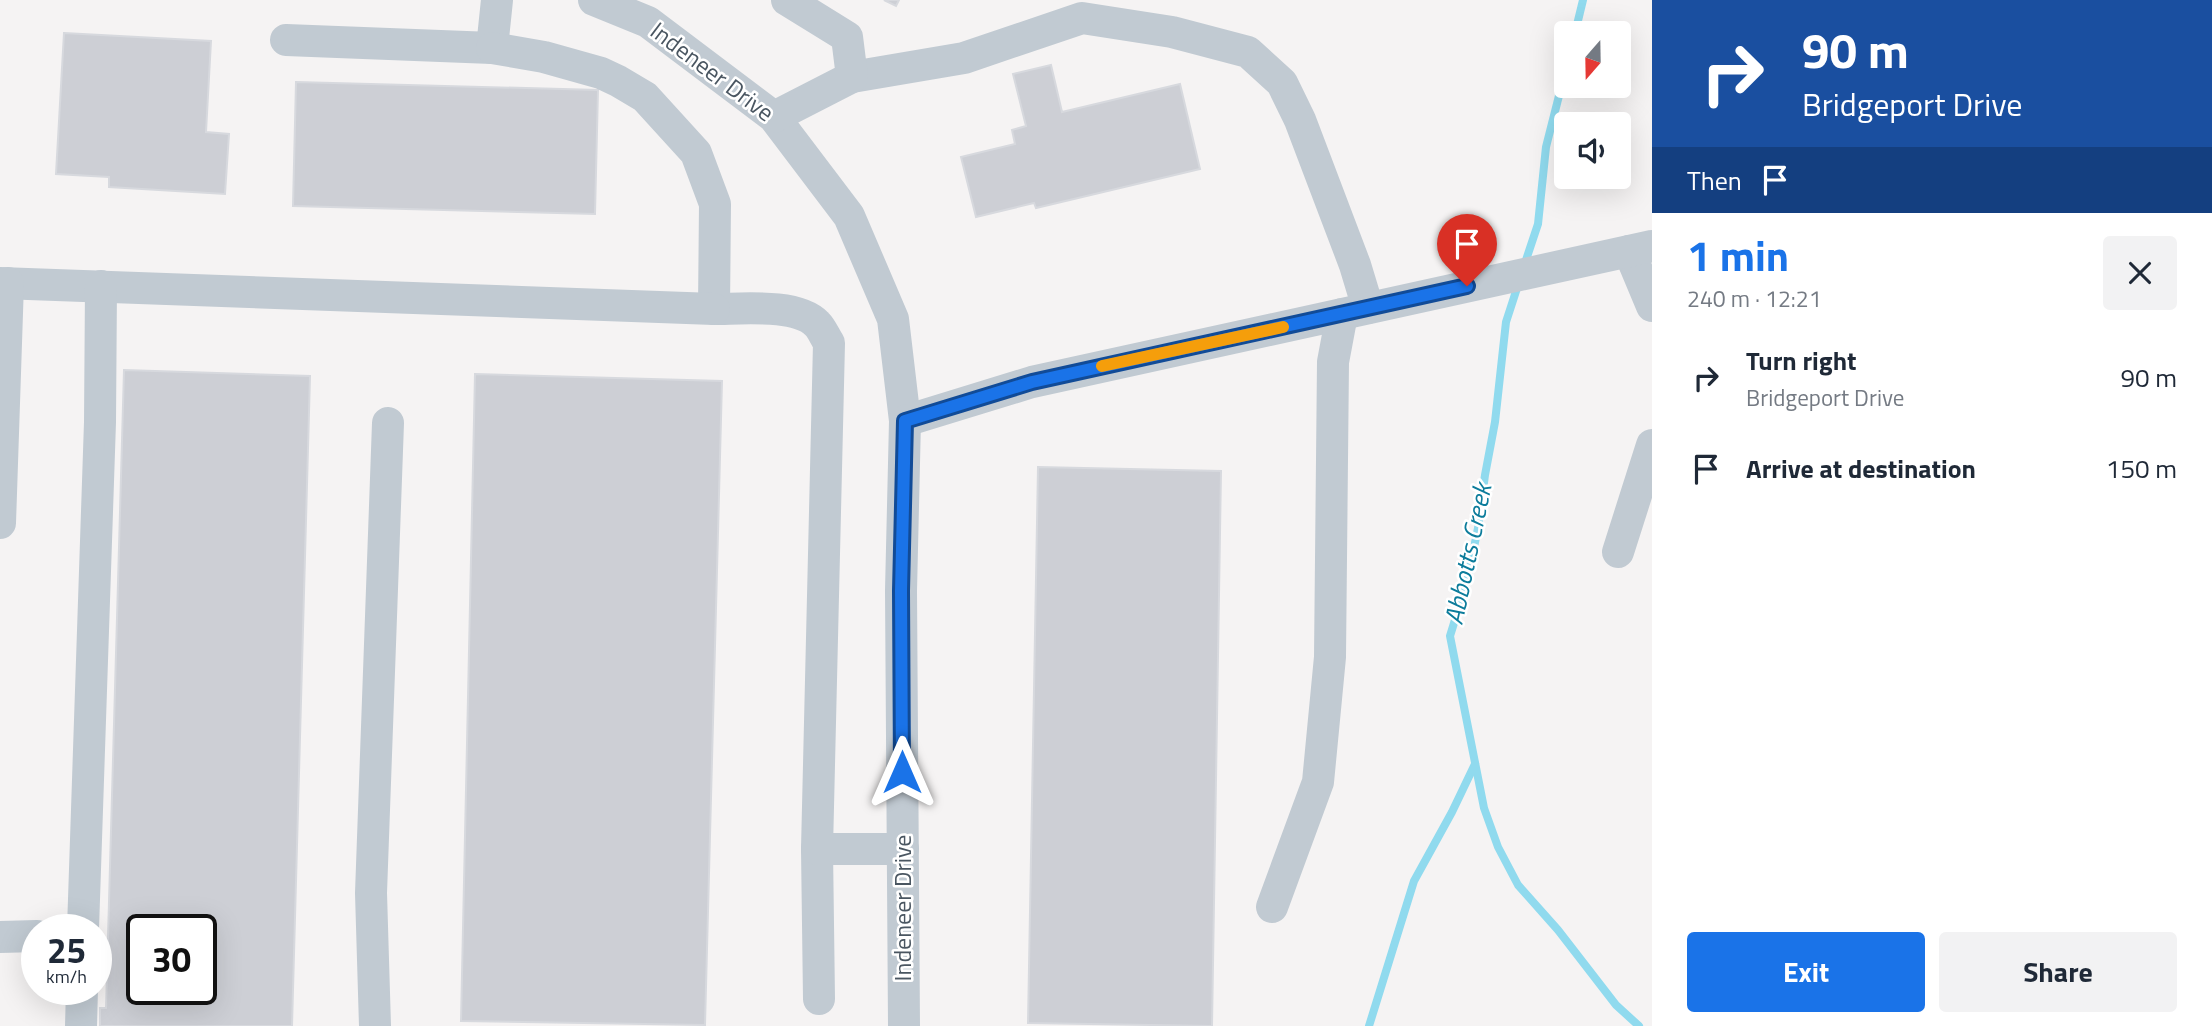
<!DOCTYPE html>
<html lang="en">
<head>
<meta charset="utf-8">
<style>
  :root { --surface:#fff; --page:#f2f2f3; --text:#1f2937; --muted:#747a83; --accent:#1a73e8 }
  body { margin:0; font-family:"Titillium Web",sans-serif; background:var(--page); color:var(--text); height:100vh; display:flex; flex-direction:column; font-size:26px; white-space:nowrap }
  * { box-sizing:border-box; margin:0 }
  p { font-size:23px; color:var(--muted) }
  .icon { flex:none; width:38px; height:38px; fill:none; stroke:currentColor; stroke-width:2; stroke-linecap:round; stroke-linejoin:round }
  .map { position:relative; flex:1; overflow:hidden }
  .side { display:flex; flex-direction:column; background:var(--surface); width:560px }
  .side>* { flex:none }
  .banner { background:#1a4fa0; color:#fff; overflow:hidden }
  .needle { width:46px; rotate:200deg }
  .buttons { position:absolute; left:1554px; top:21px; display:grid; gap:14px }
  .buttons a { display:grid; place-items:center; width:77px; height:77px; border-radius:7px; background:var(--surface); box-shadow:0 7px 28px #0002; font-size:35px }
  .speed { position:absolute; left:21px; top:914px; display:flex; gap:14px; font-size:35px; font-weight:700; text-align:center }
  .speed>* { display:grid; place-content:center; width:91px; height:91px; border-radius:50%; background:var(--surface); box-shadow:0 7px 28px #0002; line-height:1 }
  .speed small { font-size:18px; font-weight:400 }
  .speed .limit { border:4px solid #111; border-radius:10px; background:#fff; color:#111 }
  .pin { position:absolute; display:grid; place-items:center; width:60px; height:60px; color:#fff; margin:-72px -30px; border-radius:50% 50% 50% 0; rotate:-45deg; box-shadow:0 0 7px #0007 }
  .pin .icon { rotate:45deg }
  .me { position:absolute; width:77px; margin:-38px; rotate:0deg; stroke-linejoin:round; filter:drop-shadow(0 0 5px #0008) }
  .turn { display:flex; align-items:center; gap:24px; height:147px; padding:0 35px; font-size:32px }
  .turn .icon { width:91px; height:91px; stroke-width:2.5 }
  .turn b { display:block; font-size:49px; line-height:60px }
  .then { display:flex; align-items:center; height:66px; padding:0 35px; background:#0003; gap:14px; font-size:26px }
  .round { display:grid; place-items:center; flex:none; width:74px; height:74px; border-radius:7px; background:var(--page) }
  .headline { display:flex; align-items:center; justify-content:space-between; height:119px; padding:0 35px }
  h1 { font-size:42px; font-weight:700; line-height:52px; color:var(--accent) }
  .button { display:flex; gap:14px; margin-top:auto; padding:14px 35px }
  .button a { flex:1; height:80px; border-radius:7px; background:var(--accent); color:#fff; font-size:28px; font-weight:700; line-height:80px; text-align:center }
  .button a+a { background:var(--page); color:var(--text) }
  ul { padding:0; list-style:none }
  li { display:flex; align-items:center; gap:21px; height:91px; padding:0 35px }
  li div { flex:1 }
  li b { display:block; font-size:26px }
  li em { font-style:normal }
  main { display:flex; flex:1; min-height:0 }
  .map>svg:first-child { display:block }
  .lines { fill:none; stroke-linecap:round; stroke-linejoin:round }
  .stream { stroke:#90daee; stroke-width:8 }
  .building { fill:#cdcfd5; stroke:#d7d9de; stroke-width:2; fill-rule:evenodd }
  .minor { stroke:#c1cad2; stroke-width:32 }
  .route-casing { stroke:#114b97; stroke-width:18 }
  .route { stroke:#1a73e8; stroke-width:12 }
  .slow { stroke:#f59e0b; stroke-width:12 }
  .labels { text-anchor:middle; stroke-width:5; stroke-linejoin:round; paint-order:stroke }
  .street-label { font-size:24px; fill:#4a5661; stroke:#fff }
  .water-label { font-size:26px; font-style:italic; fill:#0c7c9b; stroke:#fff }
</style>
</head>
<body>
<main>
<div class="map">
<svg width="1652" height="1026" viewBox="0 0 1652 1026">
  <rect width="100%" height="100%" fill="#f5f3f3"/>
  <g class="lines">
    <g class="stream">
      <path d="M 1575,33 L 1583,0"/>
      <path d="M 1524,266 L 1538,224 L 1546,147 L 1566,68"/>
      <path d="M 1519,282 L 1506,322 L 1495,422 L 1485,475 L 1478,528 L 1467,581 L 1450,636 L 1484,808 L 1498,847 L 1518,885 L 1558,930 L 1616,1005 L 1639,1026"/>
      <path d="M 1369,1026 L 1414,881 L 1452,812 L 1475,764"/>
    </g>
  </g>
  <g class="building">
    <path d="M 884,0 L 899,0 L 896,6 Z"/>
    <path d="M 64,33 L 211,41 L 206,132 L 229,134 L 225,194 L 109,187 L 109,177 L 56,174 Z"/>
    <path d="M 1051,65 L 1062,112 L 1180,84 L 1200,169 L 1036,208 L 1034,203 L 976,217 L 961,157 L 1015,144 L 1012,130 L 1026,126 L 1013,74 Z"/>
    <path d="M 296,82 L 598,90 L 595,214 L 293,206 Z"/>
    <path d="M 124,370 L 310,376 L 292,1026 L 100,1026 L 100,1008 L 106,1008 ZM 142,929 L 201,929 L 201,989 L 142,989 Z"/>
    <path d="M 475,374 L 722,381 L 705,1025 L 461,1021 Z"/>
    <path d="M 1038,467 L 1221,471 L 1212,1026 L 1028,1023 Z"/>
  </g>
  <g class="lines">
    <g class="minor">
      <path d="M 594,0 L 648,22 L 774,117 L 849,216 L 893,319 L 905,421 L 901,591 L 904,1026"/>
      <path d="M 286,40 L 492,48 L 497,0"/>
      <path d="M 492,48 L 544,57 L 601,73 L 618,81 L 645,97 L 696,153 L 715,204 L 714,309 C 741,309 797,303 817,324 C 822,329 825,337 829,343 L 817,849 L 819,999"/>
      <path d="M 852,77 L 964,58 L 1082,18 L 1172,32 L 1248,52 L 1282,83 L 1300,120 L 1355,265 L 1368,308"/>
      <path d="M 774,117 L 852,77 L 847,37 L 787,0"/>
      <path d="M 1629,251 L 1652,306"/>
      <path d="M 0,283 L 714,309"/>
      <path d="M 905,421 L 1032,382 L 1652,246"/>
      <path d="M 0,523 L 8,283"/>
      <path d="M 1618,552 L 1652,445"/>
      <path d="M 817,849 L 903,849"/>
      <path d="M 1272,907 L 1318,782 L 1330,657 L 1333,362 L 1342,314"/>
      <path d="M 83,929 L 100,422 L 101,286"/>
      <path d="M 0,937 L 37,936"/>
      <path d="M 81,1026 L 82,989"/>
      <path d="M 375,1026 L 371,893 L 388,423"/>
    </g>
  </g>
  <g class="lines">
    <g class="route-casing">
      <path id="route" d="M 902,772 L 901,591 L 905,421 L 1032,382 L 1467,286"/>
    </g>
    <use href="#route" class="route"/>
    <path class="slow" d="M 1102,366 L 1283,327"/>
  </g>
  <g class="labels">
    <g class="street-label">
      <text transform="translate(712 72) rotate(37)" y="8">Indeneer Drive</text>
      <text transform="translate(903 908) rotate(-90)" y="8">Indeneer Drive</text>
    </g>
    <g class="water-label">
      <text transform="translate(1468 554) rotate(-78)" y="9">Abbotts Creek</text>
    </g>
  </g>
</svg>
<div class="buttons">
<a><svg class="needle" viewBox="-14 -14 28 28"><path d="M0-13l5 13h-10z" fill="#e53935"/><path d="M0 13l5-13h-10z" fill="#747a83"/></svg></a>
<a><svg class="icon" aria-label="sound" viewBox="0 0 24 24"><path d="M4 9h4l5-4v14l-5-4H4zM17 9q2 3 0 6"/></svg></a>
</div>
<div class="speed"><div>25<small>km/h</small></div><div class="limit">30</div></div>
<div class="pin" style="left:1467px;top:286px;background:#d93025"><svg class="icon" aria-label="arrive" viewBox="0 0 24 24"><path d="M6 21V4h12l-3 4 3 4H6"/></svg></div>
<svg class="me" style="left:902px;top:772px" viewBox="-20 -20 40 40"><path d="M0-17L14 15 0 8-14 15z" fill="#1a73e8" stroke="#fff" stroke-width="4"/></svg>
</div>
<section class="side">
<div class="banner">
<div class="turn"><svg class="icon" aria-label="right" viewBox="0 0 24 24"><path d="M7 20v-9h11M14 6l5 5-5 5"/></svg><div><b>90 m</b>Bridgeport Drive</div></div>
<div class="then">Then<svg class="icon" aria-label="arrive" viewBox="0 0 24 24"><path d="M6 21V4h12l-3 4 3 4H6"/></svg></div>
</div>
<div class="headline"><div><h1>1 min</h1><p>240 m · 12:21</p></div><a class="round"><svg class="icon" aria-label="close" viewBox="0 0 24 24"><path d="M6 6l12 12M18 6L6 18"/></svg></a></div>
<ul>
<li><svg class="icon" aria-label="right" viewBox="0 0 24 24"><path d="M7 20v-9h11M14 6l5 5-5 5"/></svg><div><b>Turn right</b><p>Bridgeport Drive</p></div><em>90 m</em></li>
<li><svg class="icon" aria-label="arrive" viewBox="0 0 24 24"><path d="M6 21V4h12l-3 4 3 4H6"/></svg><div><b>Arrive at destination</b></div><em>150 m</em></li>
</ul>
<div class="button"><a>Exit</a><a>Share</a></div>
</section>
</main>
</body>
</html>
